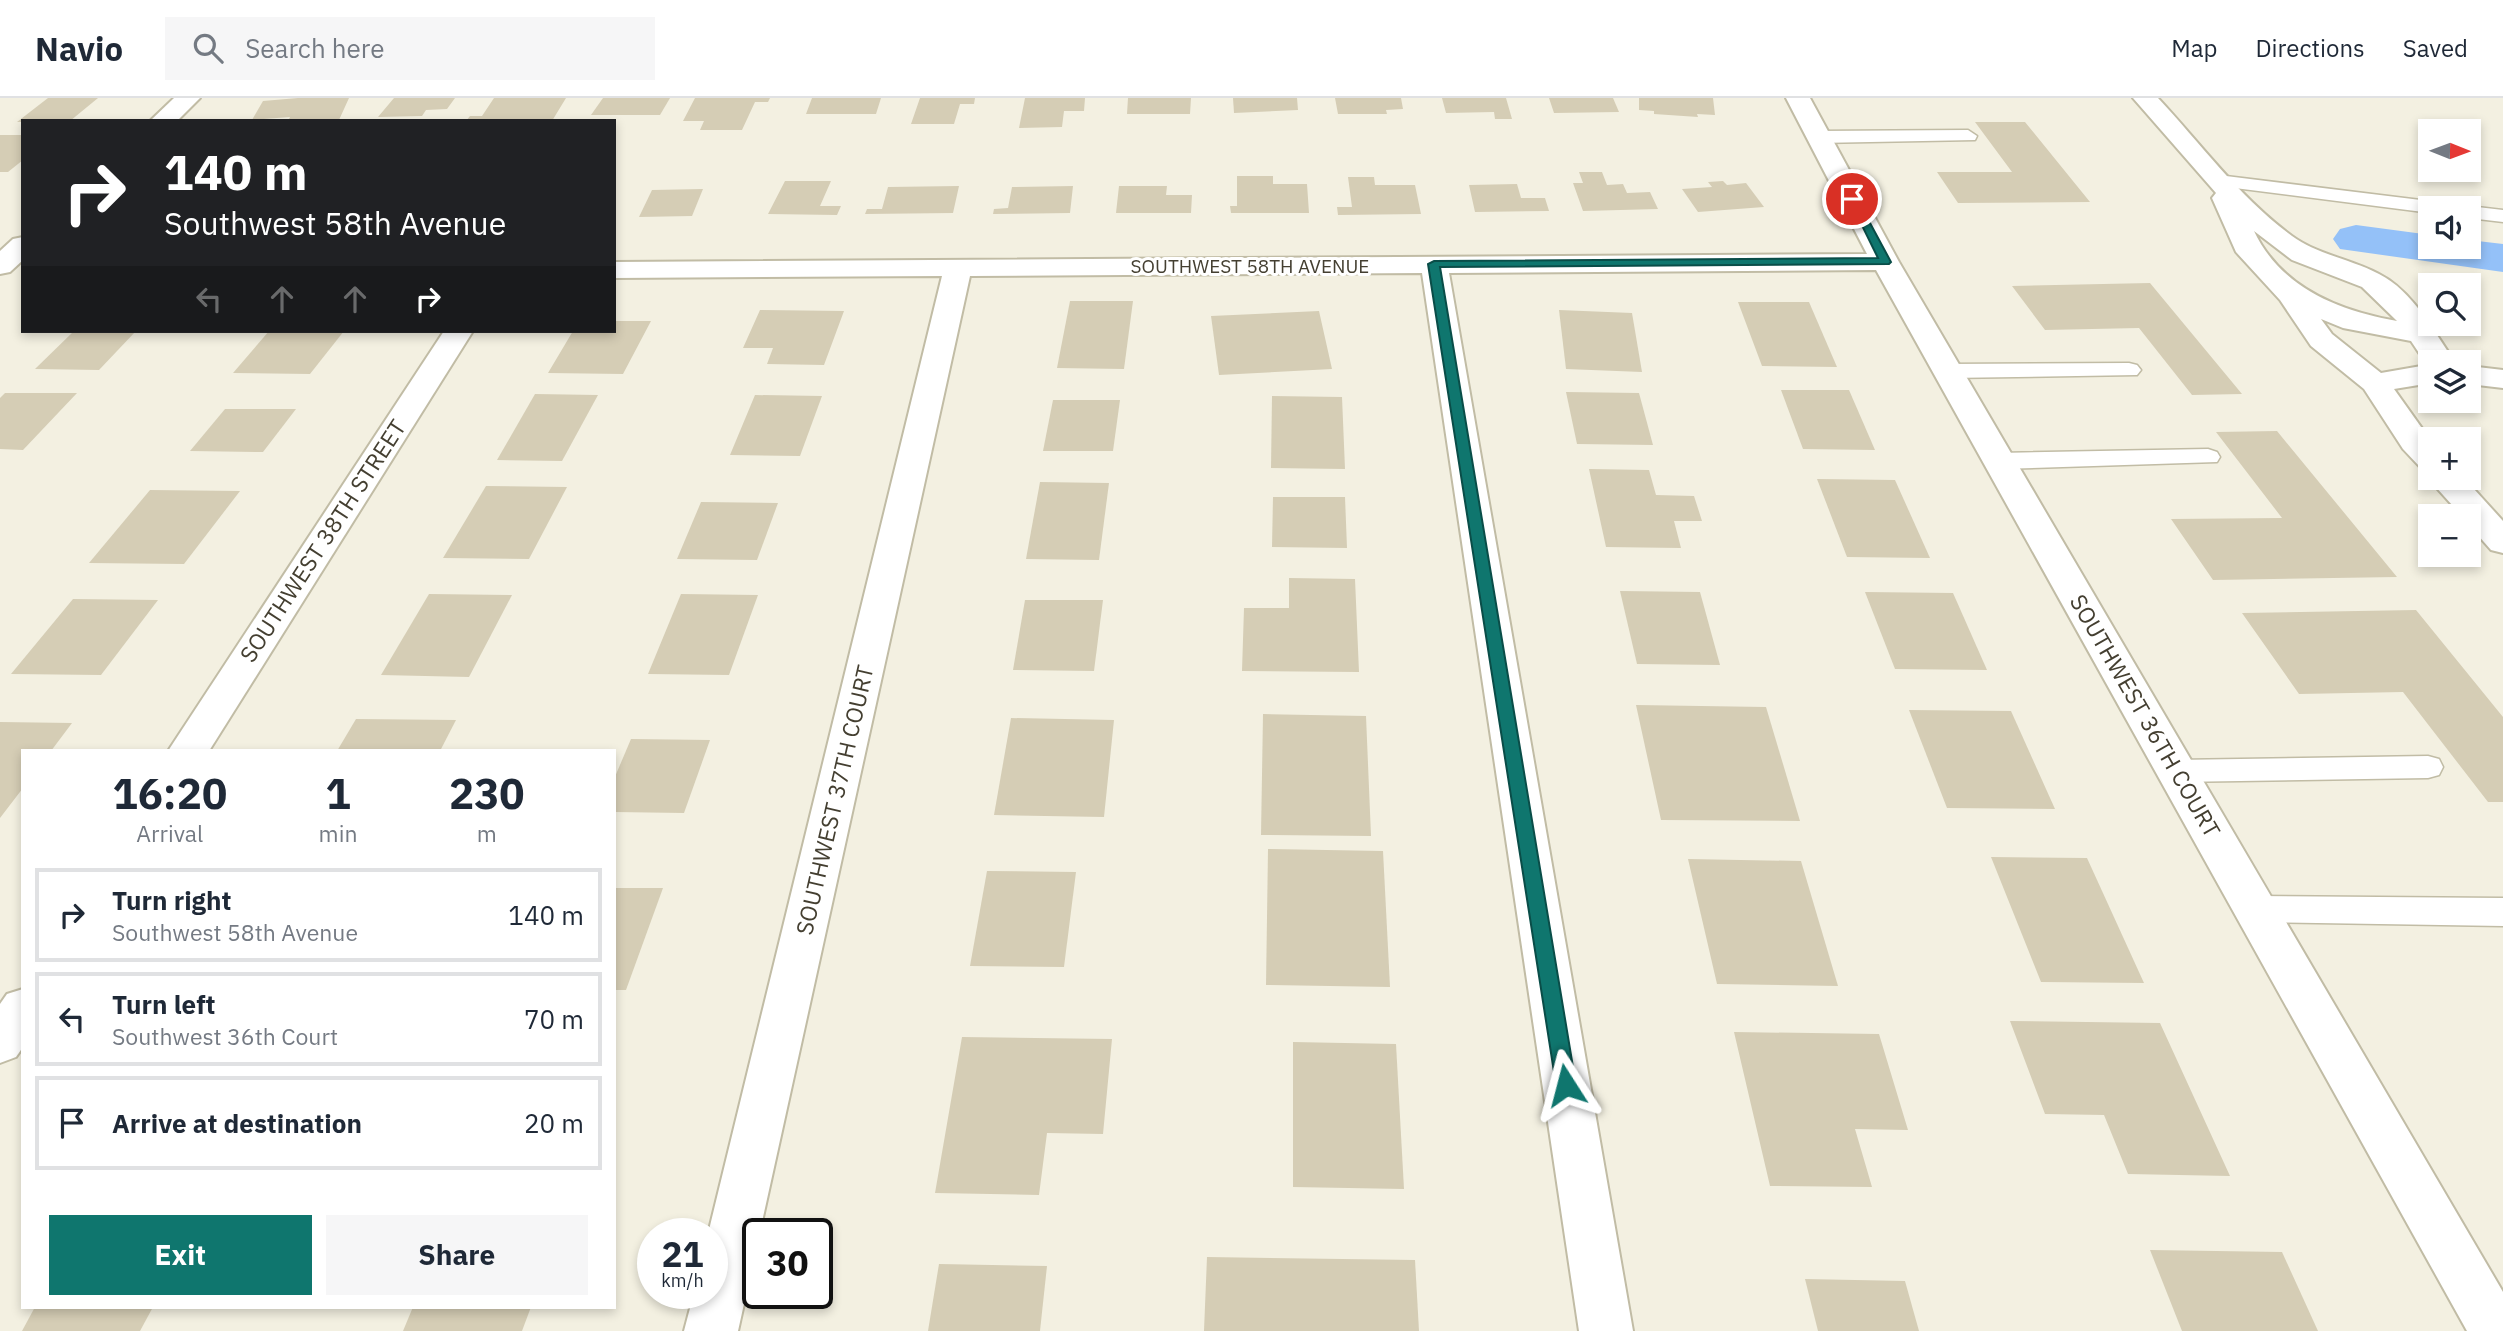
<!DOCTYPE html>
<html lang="en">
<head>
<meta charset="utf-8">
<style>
  :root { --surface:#fff; --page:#f6f6f7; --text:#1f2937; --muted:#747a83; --line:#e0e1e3; --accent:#0f766e }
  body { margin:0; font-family:"IBM Plex Sans",sans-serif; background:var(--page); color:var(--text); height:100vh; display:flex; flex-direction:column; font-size:26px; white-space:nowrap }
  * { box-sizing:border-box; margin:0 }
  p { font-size:23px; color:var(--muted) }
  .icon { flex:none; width:38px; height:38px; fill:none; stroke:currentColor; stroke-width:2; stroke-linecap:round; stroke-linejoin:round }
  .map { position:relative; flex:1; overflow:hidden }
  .panel { position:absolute; left:21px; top:651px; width:595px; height:560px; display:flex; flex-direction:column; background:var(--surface); border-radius:0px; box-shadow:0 4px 10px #0003 }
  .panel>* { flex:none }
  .banner { position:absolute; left:21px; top:21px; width:595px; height:214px; border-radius:0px; box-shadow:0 4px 10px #0003; background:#202124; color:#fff; overflow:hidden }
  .needle { width:46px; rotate:91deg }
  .tools { position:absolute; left:2418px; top:21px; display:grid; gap:14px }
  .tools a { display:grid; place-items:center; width:63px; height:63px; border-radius:0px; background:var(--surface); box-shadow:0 4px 10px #0003; font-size:35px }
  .speed { position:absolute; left:637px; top:1120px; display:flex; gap:14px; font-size:35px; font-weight:700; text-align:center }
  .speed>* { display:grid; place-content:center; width:91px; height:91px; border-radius:50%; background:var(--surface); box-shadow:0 4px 10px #0003; line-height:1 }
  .speed small { font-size:18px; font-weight:400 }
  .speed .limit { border:4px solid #111; border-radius:10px; background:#fff; color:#111 }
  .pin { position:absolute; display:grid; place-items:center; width:60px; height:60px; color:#fff; margin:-30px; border:4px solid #fff; border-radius:50%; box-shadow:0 2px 7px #0007 }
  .me { position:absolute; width:77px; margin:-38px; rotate:351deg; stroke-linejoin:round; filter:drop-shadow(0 0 5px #0008) }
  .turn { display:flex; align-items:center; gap:24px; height:147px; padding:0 28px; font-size:32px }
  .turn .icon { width:91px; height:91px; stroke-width:2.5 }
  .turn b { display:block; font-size:49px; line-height:60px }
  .lanes { display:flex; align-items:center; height:66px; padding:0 28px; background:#0003; justify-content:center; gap:35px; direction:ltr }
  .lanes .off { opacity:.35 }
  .eta { display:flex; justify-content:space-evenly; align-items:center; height:119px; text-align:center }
  .eta b { font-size:42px; font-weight:700; line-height:49px }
  .primary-button { display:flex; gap:14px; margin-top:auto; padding:14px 28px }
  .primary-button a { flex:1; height:80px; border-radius:0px; background:var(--accent); color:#fff; font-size:28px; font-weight:700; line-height:80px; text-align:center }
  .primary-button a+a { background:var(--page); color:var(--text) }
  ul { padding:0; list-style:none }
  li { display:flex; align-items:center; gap:21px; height:94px; margin:0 14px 10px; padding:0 14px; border:4px solid var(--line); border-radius:0px }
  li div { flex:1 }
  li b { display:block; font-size:26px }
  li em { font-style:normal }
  header { display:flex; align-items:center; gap:42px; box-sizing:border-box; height:98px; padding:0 35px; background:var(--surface); border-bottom:2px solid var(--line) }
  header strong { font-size:33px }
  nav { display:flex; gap:38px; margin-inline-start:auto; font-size:24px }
  .search { width:490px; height:63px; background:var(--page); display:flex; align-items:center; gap:18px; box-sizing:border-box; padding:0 24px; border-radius:0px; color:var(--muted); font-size:26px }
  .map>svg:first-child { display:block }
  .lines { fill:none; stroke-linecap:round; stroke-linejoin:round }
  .canal { fill:#94c1f8; fill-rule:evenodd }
  .building { fill:#d5cdb5 }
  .lane-casing { stroke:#c1bca5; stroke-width:3 }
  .street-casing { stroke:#c1bca5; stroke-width:4 }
  .lane { fill:#fff; fill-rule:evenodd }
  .street { fill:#fff; fill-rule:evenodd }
  .route { fill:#0f766e; stroke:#0a4d48; stroke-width:2 }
  .labels { text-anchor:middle; stroke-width:6; stroke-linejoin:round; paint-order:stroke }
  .far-street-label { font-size:19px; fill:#443f31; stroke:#fff }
  .street-label { font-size:23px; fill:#443f31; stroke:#fff }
</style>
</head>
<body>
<header>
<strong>Navio</strong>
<div class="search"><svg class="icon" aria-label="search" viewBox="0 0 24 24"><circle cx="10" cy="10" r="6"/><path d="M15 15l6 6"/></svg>Search here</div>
<nav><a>Map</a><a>Directions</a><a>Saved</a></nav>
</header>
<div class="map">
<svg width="2503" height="1233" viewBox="0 0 2503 1233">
  <rect width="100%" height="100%" fill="#f3f0e1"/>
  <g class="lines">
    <path class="canal" d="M 2356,127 L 2431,137 L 2431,149 L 2469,149 L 2469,142 L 2503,146 L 2503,174 L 2340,151 L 2333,141 L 2340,131 Z"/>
  </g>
  <g class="building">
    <path d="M 48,0 L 98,0 L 70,23 L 17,24 Z"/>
    <path d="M 298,0 L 349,0 L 339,22 L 288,23 L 290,19 L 252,22 L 263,3 Z"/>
    <path d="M 394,0 L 455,0 L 447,11 L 426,12 L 422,18 L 378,19 Z"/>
    <path d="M 494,0 L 566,0 L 552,23 L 466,23 L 470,18 L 482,18 Z"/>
    <path d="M 603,0 L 670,0 L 660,17 L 591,17 Z"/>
    <path d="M 695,0 L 770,0 L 768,4 L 755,4 L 742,32 L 700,32 L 704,23 L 683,23 Z"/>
    <path d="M 812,0 L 881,0 L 876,16 L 806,16 Z"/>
    <path d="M 920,0 L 975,0 L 974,6 L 960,6 L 954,26 L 911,26 Z"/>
    <path d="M 1025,0 L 1085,0 L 1084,13 L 1064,13 L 1062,29 L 1019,30 Z"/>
    <path d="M 1128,0 L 1191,0 L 1190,16 L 1127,16 Z"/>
    <path d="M 1233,0 L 1297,0 L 1298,12 L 1234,15 Z"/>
    <path d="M 1335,0 L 1401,0 L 1403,11 L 1386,12 L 1387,16 L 1338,16 Z"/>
    <path d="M 1442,0 L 1506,0 L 1512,21 L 1495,21 L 1494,14 L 1446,15 Z"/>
    <path d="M 1549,0 L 1613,0 L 1619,14 L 1554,15 Z"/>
    <path d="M 1639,0 L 1713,0 L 1715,17 L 1697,16 L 1698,19 L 1654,16 L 1654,13 L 1639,12 Z"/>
    <path d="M 1975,24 L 2025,24 L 2090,104 L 1958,105 L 1937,74 L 2012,74 Z"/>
    <path d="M 0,37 L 23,37 L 23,62 L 8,74 L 0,74 Z"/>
    <path d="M 1579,74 L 1602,74 L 1607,87 L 1623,86 L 1627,95 L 1650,94 L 1658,111 L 1583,113 L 1573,85 L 1583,85 Z"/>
    <path d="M 1237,78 L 1273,78 L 1273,86 L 1307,86 L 1309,115 L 1231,115 L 1230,108 L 1237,108 Z"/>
    <path d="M 1348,79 L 1374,79 L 1375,87 L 1415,87 L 1421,116 L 1338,117 L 1337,109 L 1352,109 Z"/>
    <path d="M 785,83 L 831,83 L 820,108 L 841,108 L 837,117 L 768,116 Z"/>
    <path d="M 1723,83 L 1727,87 L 1746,85 L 1764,109 L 1698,114 L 1682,91 L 1712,89 L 1708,84 Z"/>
    <path d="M 1517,86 L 1521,100 L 1545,100 L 1549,113 L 1475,114 L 1469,87 Z"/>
    <path d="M 959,88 L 953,115 L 865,116 L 867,111 L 882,111 L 888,89 Z"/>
    <path d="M 1073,88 L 1070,115 L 993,116 L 994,111 L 1008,110 L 1012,89 Z"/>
    <path d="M 1119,88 L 1167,88 L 1166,97 L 1192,97 L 1191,115 L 1116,115 Z"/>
    <path d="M 703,91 L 692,118 L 639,119 L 652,92 Z"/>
    <path d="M 2150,185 L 2242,296 L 2192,297 L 2139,230 L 2045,232 L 2012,188 Z"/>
    <path d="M 1070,203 L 1133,203 L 1124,271 L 1057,270 Z"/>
    <path d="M 1738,204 L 1809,204 L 1837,269 L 1762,268 Z"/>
    <path d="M 760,212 L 844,213 L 824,267 L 767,266 L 773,250 L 743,250 Z"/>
    <path d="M 1559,212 L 1632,215 L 1642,274 L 1566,271 Z"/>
    <path d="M 1319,213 L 1332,271 L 1219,277 L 1211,218 Z"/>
    <path d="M 614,223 L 651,223 L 623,276 L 548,275 L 573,233 L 614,233 Z"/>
    <path d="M 74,233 L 136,233 L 99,272 L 35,271 Z"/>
    <path d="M 269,233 L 344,233 L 310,276 L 233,275 Z"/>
    <path d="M 1781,292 L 1849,292 L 1875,352 L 1803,351 Z"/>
    <path d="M 1566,294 L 1639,295 L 1653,347 L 1577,346 Z"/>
    <path d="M 5,295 L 77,295 L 23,352 L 0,351 L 0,300 Z"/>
    <path d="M 535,296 L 598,297 L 562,363 L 497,362 Z"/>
    <path d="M 755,297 L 822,298 L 800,358 L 730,357 Z"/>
    <path d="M 1272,298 L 1342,299 L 1345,371 L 1271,370 Z"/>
    <path d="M 1053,302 L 1120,302 L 1113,353 L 1043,353 Z"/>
    <path d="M 225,311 L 296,311 L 263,354 L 190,353 Z"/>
    <path d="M 2277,333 L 2397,479 L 2213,482 L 2171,421 L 2282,420 L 2216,334 Z"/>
    <path d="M 1589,371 L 1649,372 L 1656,397 L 1694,398 L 1702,423 L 1674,423 L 1681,450 L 1606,449 Z"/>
    <path d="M 1817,381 L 1895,382 L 1930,460 L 1847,459 Z"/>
    <path d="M 1040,384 L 1109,385 L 1099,462 L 1026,461 Z"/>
    <path d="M 486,388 L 567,389 L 529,461 L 443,460 Z"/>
    <path d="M 150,392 L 240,393 L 184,466 L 89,465 Z"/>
    <path d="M 1273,399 L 1345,399 L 1347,450 L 1272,449 Z"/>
    <path d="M 701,404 L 778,405 L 757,462 L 677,461 Z"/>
    <path d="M 1289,480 L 1355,481 L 1359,574 L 1242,573 L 1244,510 L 1289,510 Z"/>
    <path d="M 1620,493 L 1700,494 L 1720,567 L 1637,566 Z"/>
    <path d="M 1865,494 L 1953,495 L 1987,572 L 1895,571 Z"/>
    <path d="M 429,496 L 512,497 L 469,579 L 381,577 Z"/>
    <path d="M 681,496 L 758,497 L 729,577 L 648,576 Z"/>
    <path d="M 73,501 L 158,502 L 101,577 L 11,576 Z"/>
    <path d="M 1025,502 L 1103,502 L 1094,573 L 1013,572 Z"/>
    <path d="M 2416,512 L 2503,619 L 2503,704 L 2488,704 L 2403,594 L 2299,596 L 2242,515 Z"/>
    <path d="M 1636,607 L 1766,609 L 1800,723 L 1661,722 Z"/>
    <path d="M 1909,612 L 2011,613 L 2055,711 L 1947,710 Z"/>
    <path d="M 1263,616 L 1366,618 L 1371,738 L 1261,737 Z"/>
    <path d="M 1011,620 L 1114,622 L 1104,719 L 994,717 Z"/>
    <path d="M 356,621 L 456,622 L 440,653 L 337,653 Z"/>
    <path d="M 0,624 L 72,625 L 51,653 L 23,653 L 23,690 L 0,720 Z"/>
    <path d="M 631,641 L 710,642 L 684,715 L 614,714 L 614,681 Z"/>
    <path d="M 1268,751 L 1383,753 L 1390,889 L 1266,887 Z"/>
    <path d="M 1991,759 L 2087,760 L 2144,885 L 2041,884 Z"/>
    <path d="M 1688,761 L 1801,763 L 1838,888 L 1717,886 Z"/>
    <path d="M 987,773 L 1076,774 L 1064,869 L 970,868 Z"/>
    <path d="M 614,790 L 663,790 L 626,892 L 614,892 Z"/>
    <path d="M 2010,923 L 2160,925 L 2230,1078 L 2128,1076 L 2104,1017 L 2045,1016 Z"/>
    <path d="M 1734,934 L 1879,936 L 1908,1032 L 1855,1031 L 1872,1089 L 1770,1088 Z"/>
    <path d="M 962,939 L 1112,941 L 1103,1036 L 1047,1035 L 1039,1097 L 935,1095 Z"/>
    <path d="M 1293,944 L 1396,946 L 1404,1091 L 1293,1089 Z"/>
    <path d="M 2150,1152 L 2282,1154 L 2318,1233 L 2182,1233 Z"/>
    <path d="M 1207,1159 L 1415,1162 L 1419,1233 L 1204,1233 Z"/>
    <path d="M 939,1166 L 1047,1168 L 1040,1233 L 928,1233 Z"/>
    <path d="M 1805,1181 L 1905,1183 L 1919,1233 L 1818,1233 Z"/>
    <path d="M 35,1209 L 153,1209 L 140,1233 L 22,1233 Z"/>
    <path d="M 413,1209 L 531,1209 L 522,1233 L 403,1233 Z"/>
  </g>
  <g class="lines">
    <g class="lane-casing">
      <g id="lane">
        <path d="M 1968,32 L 1977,38 L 1975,42 L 1818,45 L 1809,39 L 1818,33 Z"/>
        <path d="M 2218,77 L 2437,104 L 2447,110 L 2431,110 L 2431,115 L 2211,87 L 2208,83 Z"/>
        <path d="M 2469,108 L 2503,112 L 2503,124 L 2469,120 L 2469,110 L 2461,110 Z"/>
        <path d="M 2129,265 L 2137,267 L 2141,272 L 2137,277 L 1948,280 L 1940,278 L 1936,273 L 1940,268 L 1948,266 Z"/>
        <path d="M 2208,351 L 2217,354 L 2220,359 L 2217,364 L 1999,371 L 1990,368 L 1986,363 L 1990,358 L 1999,355 Z"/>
        <path d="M 2428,658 L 2439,661 L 2443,669 L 2439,677 L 2428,680 L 2176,684 L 2165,681 L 2161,673 L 2165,665 L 2176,662 Z"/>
        <path d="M 2255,798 L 2503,800 L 2503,828 L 2255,824 L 2243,821 L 2238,811 L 2243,801 Z"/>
      </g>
    </g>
    <g class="street-casing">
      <g id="street">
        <path d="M 174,0 L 200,0 L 177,23 L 150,23 Z"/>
        <path d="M 1786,0 L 1810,0 L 1899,164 L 2503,1194 L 2503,1233 L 2467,1233 L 1876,172 L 1449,175 L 1633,1233 L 1579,1233 L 1422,175 L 970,178 L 738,1233 L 684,1233 L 694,1195 L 712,1195 L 712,1136 L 708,1136 L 942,178 L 614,180 L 614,164 L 1867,156 Z"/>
        <path d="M 2133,0 L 2158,0 C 2201,46 2240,100 2292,138 C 2318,157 2351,161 2379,176 C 2413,193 2434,234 2455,264 L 2431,264 L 2431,285 L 2394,291 L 2431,343 L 2431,372 L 2420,369 L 2403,351 L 2364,291 L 2311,248 L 2280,202 L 2236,154 L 2212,100 L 2216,95 ZM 2254,133 L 2292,162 L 2362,189 L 2397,223 C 2339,213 2281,190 2254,133 ZM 2321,221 L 2343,230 L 2411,243 L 2427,267 L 2381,275 L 2332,236 Z"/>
        <path d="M 23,139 L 23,162 L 10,174 L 0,176 L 0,153 L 13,141 Z"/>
        <path d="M 444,233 L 473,233 L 209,653 L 168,653 Z"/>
        <path d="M 2469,268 L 2503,272 L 2503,290 L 2469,286 Z"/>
        <path d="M 2431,378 L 2464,380 L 2503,423 L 2503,455 L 2491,452 L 2469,427 L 2469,418 L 2462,418 L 2434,387 Z"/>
        <path d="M 23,891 L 23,949 L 16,959 L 0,965 L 0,906 L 7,896 Z"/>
      </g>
    </g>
    <use href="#lane" class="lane"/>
    <use href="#street" class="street"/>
  </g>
  <path class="route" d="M 1848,99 L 1857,101 L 1891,164 L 1889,166 L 1440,169 L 1576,987 L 1573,993 L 1566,996 L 1559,993 L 1556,987 L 1428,166 L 1434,163 L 1878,160 Z"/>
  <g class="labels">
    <g class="far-street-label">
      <text x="1250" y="175">SOUTHWEST 58TH AVENUE</text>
    </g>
    <g class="street-label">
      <text transform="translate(323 443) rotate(-57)" y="8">SOUTHWEST 38TH STREET</text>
      <text transform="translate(2145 618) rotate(60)" y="8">SOUTHWEST 36TH COURT</text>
      <text transform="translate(835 702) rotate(-77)" y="8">SOUTHWEST 37TH COURT</text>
    </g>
  </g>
</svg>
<div class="tools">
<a><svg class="needle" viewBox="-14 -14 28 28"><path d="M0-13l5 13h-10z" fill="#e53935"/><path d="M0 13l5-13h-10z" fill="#747a83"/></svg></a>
<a><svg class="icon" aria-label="sound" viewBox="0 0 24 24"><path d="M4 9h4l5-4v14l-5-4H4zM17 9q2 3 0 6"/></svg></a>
<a><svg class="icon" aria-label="search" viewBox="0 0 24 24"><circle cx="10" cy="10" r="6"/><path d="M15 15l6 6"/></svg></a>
<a><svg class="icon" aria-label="layers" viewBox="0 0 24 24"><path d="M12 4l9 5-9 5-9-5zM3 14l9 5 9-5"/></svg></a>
<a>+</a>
<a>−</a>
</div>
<div class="speed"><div>21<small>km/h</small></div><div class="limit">30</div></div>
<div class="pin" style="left:1852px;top:101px;background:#d93025"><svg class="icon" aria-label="arrive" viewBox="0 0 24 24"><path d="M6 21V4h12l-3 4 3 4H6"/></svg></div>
<svg class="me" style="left:1566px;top:987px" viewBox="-20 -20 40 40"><path d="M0-17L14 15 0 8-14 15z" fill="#0f766e" stroke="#fff" stroke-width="4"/></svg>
<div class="banner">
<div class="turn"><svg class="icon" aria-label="right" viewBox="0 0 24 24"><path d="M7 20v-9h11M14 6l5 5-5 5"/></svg><div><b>140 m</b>Southwest 58th Avenue</div></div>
<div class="lanes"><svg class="icon off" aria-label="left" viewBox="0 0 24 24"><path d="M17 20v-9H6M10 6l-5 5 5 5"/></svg><svg class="icon off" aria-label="ahead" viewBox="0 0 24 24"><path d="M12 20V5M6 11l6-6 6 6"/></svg><svg class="icon off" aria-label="ahead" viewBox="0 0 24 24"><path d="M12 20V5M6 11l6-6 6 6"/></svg><svg class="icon" aria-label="right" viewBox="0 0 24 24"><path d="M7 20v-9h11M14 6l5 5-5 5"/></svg></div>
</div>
<section class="panel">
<div class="eta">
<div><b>16:20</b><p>Arrival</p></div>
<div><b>1</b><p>min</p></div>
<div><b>230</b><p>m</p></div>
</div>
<ul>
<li><svg class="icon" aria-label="right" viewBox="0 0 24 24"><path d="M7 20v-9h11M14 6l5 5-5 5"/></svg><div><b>Turn right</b><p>Southwest 58th Avenue</p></div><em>140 m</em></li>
<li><svg class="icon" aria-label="left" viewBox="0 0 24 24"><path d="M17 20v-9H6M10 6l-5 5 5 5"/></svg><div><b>Turn left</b><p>Southwest 36th Court</p></div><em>70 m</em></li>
<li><svg class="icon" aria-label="arrive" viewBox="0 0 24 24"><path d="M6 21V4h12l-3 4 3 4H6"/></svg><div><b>Arrive at destination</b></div><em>20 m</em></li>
</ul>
<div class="primary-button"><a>Exit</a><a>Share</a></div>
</section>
</div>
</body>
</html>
